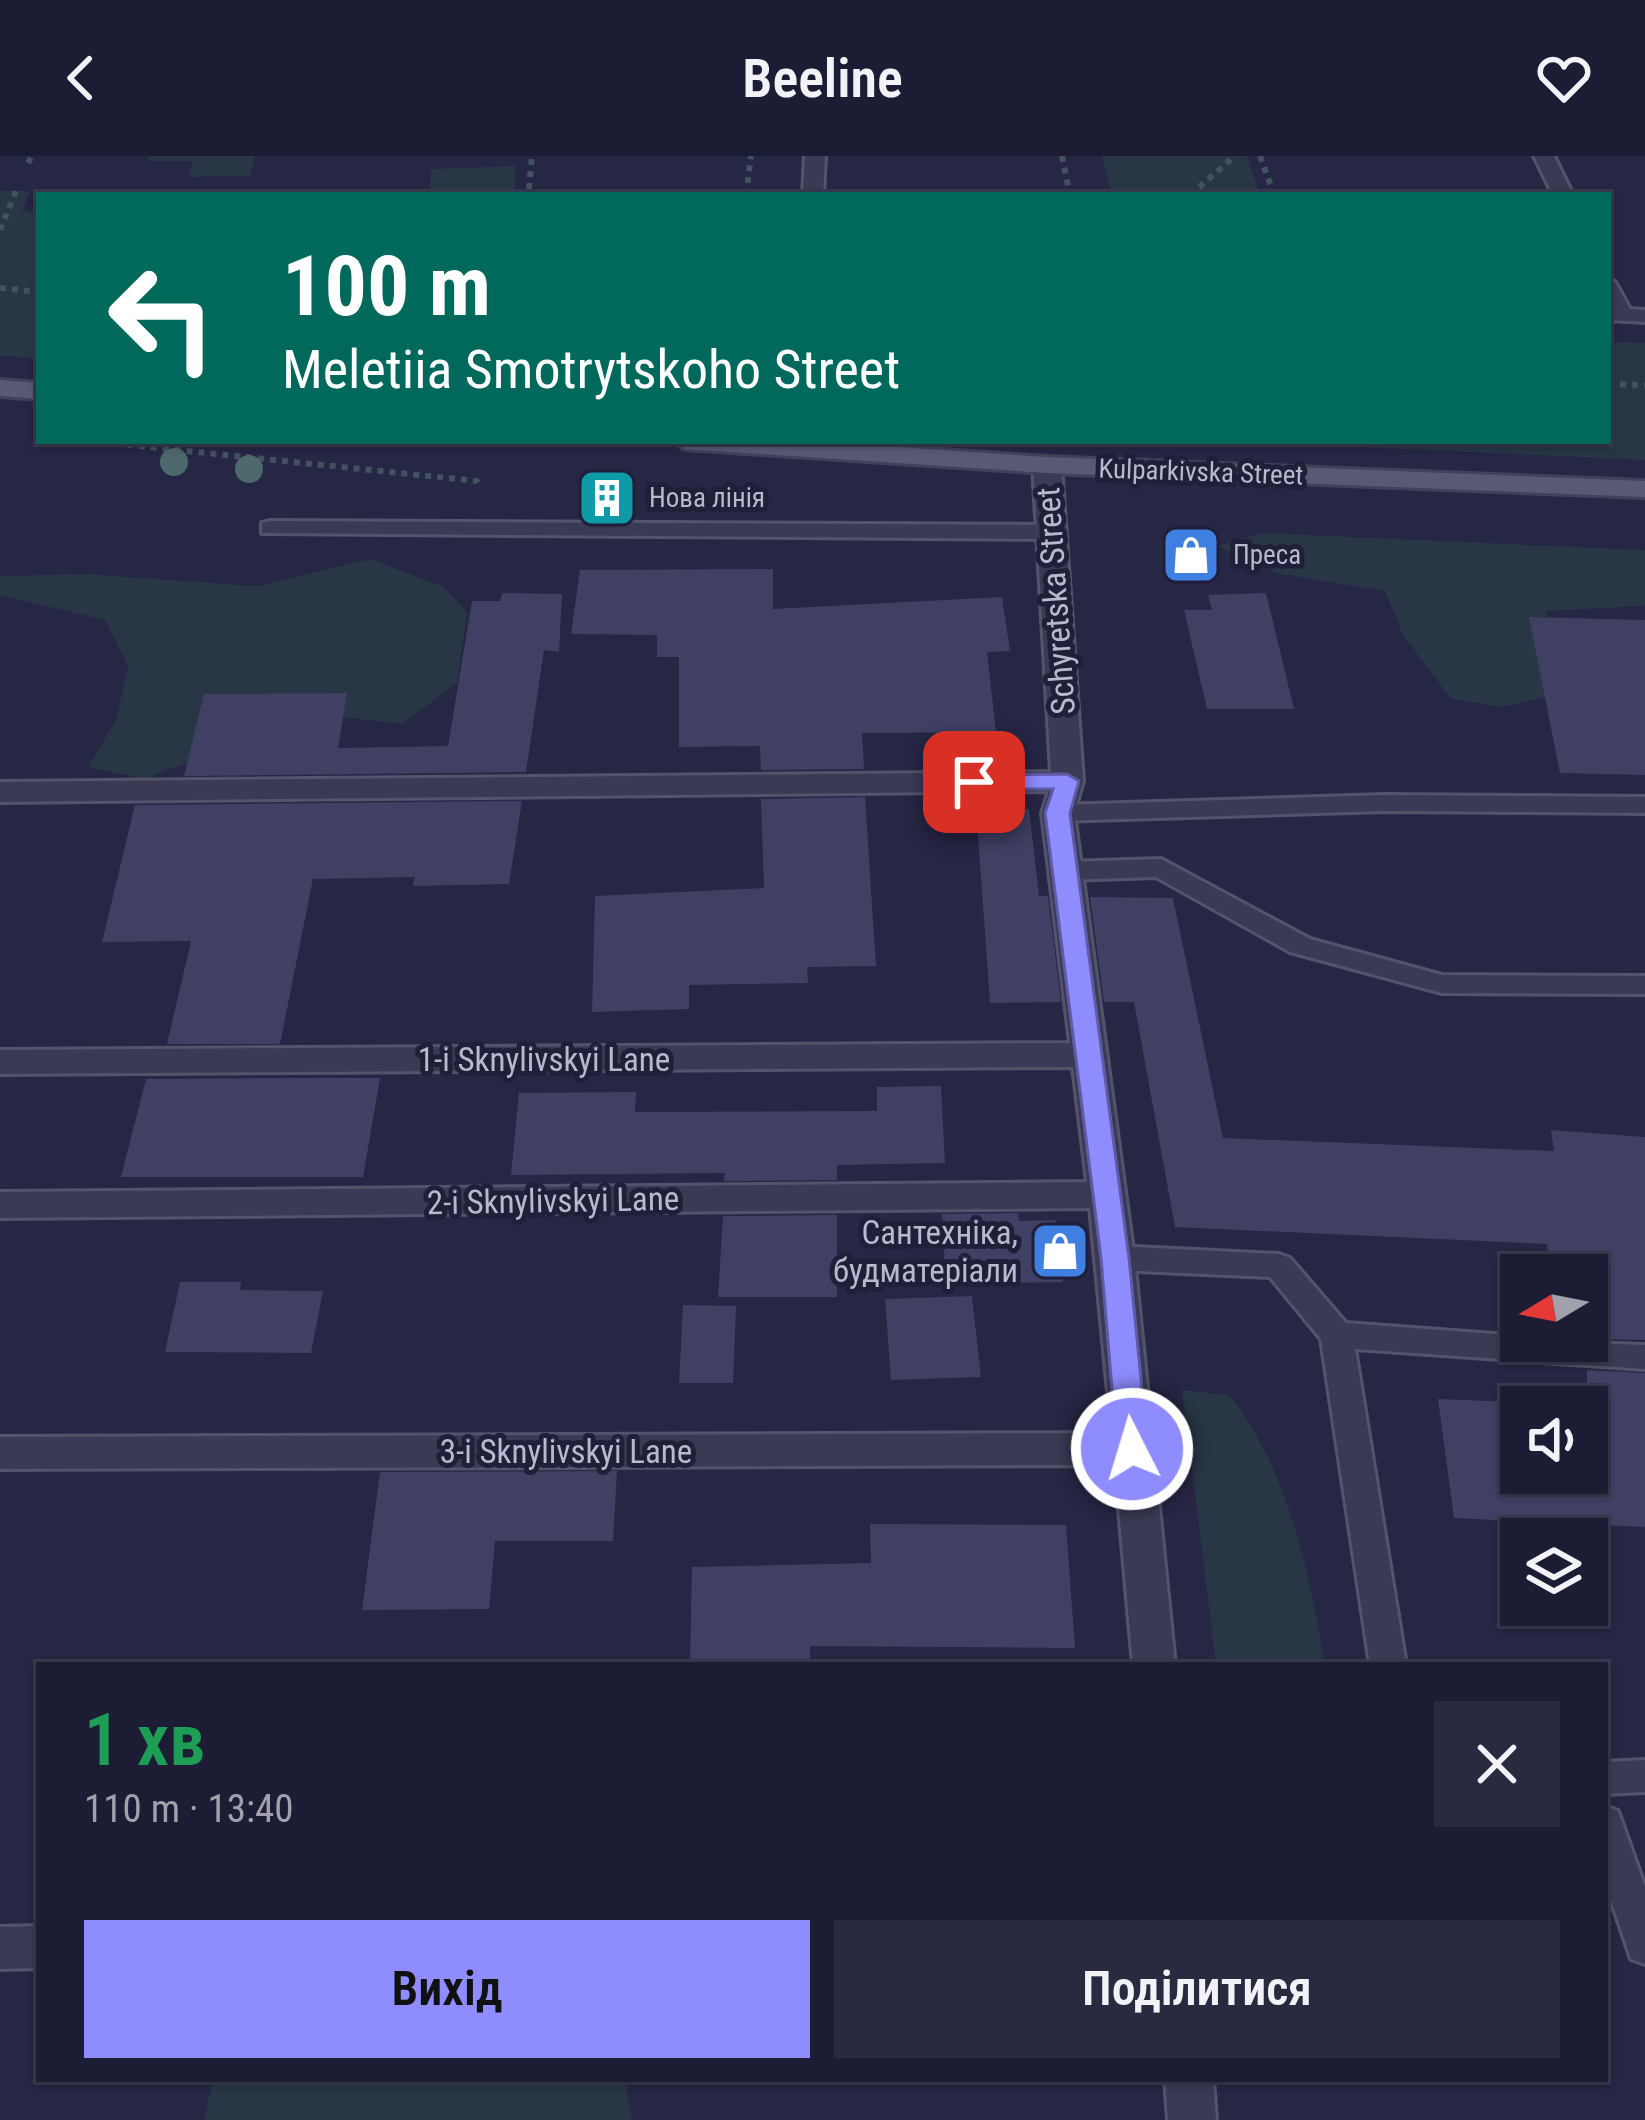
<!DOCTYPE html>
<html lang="uk">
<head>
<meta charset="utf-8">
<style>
  :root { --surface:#1c1c34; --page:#292940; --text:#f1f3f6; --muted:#a0a1ac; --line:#3a3a4f; --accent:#8f8cff }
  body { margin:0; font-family:"Roboto Condensed",sans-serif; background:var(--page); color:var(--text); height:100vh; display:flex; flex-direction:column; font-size:45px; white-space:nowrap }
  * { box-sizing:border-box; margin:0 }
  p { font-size:39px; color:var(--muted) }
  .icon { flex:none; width:66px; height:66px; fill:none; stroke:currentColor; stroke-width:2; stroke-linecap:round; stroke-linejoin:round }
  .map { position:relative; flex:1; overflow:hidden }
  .side { position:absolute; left:36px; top:1506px; width:1572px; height:420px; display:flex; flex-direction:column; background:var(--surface); border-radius:0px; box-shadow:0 3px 9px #0004,0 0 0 3px var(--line) }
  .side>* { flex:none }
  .hud { position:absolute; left:36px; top:36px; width:1575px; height:252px; border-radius:0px; box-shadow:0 3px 9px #0004,0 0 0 3px var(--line); background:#00695c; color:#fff; overflow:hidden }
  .needle { width:78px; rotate:260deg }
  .tools { position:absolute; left:1500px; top:1098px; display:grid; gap:24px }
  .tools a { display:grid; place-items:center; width:108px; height:108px; border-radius:0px; background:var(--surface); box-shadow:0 3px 9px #0004,0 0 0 3px var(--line); font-size:60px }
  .pin { position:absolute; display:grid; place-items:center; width:102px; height:102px; color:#fff; margin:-51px; border-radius:24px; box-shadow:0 6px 18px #0006 }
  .me { position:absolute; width:132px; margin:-66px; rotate:355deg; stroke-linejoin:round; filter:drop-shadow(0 0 9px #0008) }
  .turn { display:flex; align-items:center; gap:42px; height:252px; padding:0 48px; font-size:54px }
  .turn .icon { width:156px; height:156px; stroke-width:2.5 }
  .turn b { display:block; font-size:84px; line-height:102px }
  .round { display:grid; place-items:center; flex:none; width:126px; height:126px; border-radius:0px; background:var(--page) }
  .summary { display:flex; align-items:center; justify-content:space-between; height:204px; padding:0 48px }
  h1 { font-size:72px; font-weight:600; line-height:90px; color:#1e9e55 }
  .button { display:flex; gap:24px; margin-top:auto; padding:24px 48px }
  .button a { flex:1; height:138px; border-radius:0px; background:var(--accent); color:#111; font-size:48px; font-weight:600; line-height:138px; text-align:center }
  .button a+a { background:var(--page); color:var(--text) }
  header { display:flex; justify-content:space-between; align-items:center; height:156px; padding:0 48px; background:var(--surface); font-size:54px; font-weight:600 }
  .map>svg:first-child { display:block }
  .green { fill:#283646 }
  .building { fill:#3f4063; fill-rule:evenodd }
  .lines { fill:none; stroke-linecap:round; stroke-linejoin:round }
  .service-casing { stroke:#53536c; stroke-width:6 }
  .minor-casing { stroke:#53536c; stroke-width:6 }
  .primary-casing { stroke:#41415b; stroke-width:6 }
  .path { stroke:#435260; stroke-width:6; stroke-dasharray:6 6; stroke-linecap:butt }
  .service { fill:#3a3a55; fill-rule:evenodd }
  .minor { fill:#3a3a55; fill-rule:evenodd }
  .primary { fill:#585975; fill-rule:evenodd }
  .tree { fill:#4d696d }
  .route { fill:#8f8cff; stroke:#5d5ba6; stroke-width:3 }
  .labels { text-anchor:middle; stroke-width:10; stroke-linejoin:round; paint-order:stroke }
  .far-street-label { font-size:27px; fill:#b9b8ce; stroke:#1f1f3a }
  .far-poi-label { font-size:27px; fill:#b9b8ce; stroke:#1f1f3a; text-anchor:start }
  .street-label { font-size:33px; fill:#b9b8ce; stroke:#1f1f3a }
  .poi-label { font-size:33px; fill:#b9b8ce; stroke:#1f1f3a; text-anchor:end }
</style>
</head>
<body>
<header><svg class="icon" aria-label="back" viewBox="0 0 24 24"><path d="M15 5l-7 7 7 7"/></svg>Beeline<svg class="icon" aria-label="heart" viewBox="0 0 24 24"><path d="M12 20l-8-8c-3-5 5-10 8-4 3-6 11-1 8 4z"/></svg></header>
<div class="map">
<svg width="1645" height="1964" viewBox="0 0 1645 1964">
  <rect width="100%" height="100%" fill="#262645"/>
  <g class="green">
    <path d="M 149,0 L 255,0 L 250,20 L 189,21 L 192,5 L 148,5 Z"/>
    <path d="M 1102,0 L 1247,0 L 1260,39 L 1112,39 Z"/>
    <path d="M 515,10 L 515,33 L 430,34 L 431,13 Z"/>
    <path d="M 0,35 L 30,35 L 22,55 L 39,56 L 39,202 L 0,200 Z"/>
    <path d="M 1608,186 L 1645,187 L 1645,304 L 1226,285 L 1608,285 Z"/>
    <path d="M 1262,377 L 1645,394 L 1645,450 L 1546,455 L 1550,540 L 1501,551 L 1451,543 L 1403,479 L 1385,435 L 1276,417 L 1217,390 Z"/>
    <path d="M 371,403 L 443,431 L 467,456 L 457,527 L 402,568 L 316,558 L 144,623 L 88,611 L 116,564 L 128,510 L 105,464 L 0,439 L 0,420 L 86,418 L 257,430 Z"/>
    <path d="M 1182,1234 L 1229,1239 C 1289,1314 1309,1415 1325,1509 L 1216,1509 Z"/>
    <path d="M 213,1923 L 625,1923 L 632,1964 L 204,1964 Z"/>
  </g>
  <g class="building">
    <path d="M 773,413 L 773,453 L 1002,441 L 1010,495 L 987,496 L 996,576 L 862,577 L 864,613 L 761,614 L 760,590 L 679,591 L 679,501 L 657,501 L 657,479 L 571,478 L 580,414 Z"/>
    <path d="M 502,437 L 562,438 L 559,496 L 544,494 L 526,616 L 184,620 L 204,538 L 347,537 L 338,592 L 448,590 L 472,445 L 500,445 Z"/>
    <path d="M 1266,437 L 1294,553 L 1207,553 L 1184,454 L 1212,454 L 1208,439 Z"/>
    <path d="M 1529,461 L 1645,464 L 1645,619 L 1560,617 Z"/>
    <path d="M 865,641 L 876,810 L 807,811 L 808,827 L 689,829 L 689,853 L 592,856 L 595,740 L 764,732 L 761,643 Z"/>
    <path d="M 522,645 L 509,728 L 413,730 L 415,721 L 313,723 L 280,888 L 167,888 L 191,785 L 102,786 L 135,649 Z"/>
    <path d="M 976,652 L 1029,653 L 1039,740 L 1048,740 L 1061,846 L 990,847 Z"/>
    <path d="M 1090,741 L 1173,742 L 1223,982 L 1554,995 L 1551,974 L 1645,981 L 1645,1184 L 1587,1183 L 1587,1119 L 1550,1119 L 1547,1088 L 1175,1071 L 1134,846 L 1104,846 Z"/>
    <path d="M 272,922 L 380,922 L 363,1021 L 121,1021 L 146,923 Z"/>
    <path d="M 941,930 L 945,1007 L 837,1009 L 837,1024 L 724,1025 L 725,1017 L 511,1019 L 519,937 L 636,936 L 635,956 L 877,955 L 877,931 Z"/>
    <path d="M 1018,1057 L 1019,1065 L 1056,1064 L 1063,1126 L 946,1128 L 942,1058 Z"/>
    <path d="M 837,1059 L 837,1141 L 718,1141 L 723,1060 Z"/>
    <path d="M 180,1126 L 241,1126 L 240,1134 L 323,1135 L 311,1197 L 165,1196 Z"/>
    <path d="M 972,1140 L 981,1221 L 891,1224 L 885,1143 Z"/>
    <path d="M 683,1149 L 736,1150 L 733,1227 L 679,1227 Z"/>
    <path d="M 1587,1214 L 1645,1217 L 1645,1371 L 1454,1362 L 1438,1243 L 1587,1249 ZM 1521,1251 L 1587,1251 L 1587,1317 L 1521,1317 Z"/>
    <path d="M 617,1315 L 613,1385 L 495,1385 L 489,1453 L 362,1454 L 380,1316 Z"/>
    <path d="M 870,1368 L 1066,1369 L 1075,1492 L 810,1490 L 810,1507 L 690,1509 L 692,1411 L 871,1407 Z"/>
  </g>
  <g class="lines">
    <g class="service-casing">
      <g id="service">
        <path d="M 805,0 L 825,0 L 823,39 L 803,39 Z"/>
        <path d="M 1534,0 L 1554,0 L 1573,39 L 1553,39 Z"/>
        <path d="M 1608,124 L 1615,126 L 1630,153 L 1645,154 L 1645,166 L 1608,164 Z"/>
        <path d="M 270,365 L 1048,369 L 1060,376 L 1048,383 L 262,377 L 262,367 Z"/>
        <path d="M 1384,639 L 1645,641 L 1645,657 L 1384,655 L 1058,665 L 1045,657 L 1058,649 Z"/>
        <path d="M 1161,703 L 1310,783 L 1442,819 L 1645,820 L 1645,838 L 1442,837 L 1290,796 L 1156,721 L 1066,724 L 1052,715 L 1066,706 Z"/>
        <path d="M 1115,1090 L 1279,1098 L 1290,1102 L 1346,1167 L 1521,1180 L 1521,1185 L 1645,1189 L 1645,1213 L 1355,1193 L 1406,1509 L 1370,1509 L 1321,1183 L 1270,1121 L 1115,1114 L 1104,1110 L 1099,1102 L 1104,1094 Z"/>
        <path d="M 1645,1604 L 1645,1636 L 1605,1638 L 1605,1606 Z"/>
        <path d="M 1605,1650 L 1618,1655 L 1645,1731 L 1645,1808 L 1631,1803 L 1605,1726 Z"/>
      </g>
    </g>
    <g class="minor-casing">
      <g id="minor">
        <path d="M 1047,301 L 1061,309 L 1083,625 L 1074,657 L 1134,1102 L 1175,1509 L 1133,1509 L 1115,1309 L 0,1313 L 0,1281 L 1112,1277 L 1090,1052 L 0,1062 L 0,1036 L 1087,1026 L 1073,911 L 0,918 L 0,894 L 1070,887 L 1042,657 L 1049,635 L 0,646 L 0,626 L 1051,616 L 1033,309 Z"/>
        <path d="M 39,1770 L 39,1812 L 0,1813 L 0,1771 Z"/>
        <path d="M 1165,1923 L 1213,1923 L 1216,1964 L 1168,1964 Z"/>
      </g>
    </g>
    <g class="primary-casing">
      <g id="primary">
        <path d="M 0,224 L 39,227 L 39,243 L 0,240 Z"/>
        <path d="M 672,285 L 807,285 L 1047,301 L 1645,325 L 1645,341 L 1047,317 L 685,293 Z"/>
      </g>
    </g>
    <g class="path">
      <path d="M 1062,0 L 1070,39"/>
      <path d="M 1260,0 L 1274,39"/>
      <path d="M 28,7 L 32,0"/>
      <path d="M 529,33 L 532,0"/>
      <path d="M 746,39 L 751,0"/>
      <path d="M 1190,39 L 1235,0"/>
      <path d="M 0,74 L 16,35"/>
      <path d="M 0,132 L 39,136"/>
      <path d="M 1608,228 L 1645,229"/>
      <path d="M 91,285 L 477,325 L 481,331"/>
    </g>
    <use href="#service" class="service"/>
    <use href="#minor" class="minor"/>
    <use href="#primary" class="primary"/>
  </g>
  <g class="tree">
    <circle cx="174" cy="306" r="14"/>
    <circle cx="249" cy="313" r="14"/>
  </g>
  <path class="route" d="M 1067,618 L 1079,625 L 1070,657 L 1129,1102 L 1148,1293 L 1143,1302 L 1122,1302 L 1117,1293 L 1101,1102 L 1045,657 L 1053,633 L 974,633 L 962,626 L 974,619 Z"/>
  <defs>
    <g id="building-square" transform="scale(3)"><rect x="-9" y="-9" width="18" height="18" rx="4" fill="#0f9aa8" stroke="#1f1f3a"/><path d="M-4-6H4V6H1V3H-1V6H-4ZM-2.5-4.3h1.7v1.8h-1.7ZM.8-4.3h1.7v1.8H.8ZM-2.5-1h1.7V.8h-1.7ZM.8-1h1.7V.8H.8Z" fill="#fff"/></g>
    <g id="shop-square" transform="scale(3)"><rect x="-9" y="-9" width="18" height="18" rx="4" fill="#3f7fe0" stroke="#1f1f3a"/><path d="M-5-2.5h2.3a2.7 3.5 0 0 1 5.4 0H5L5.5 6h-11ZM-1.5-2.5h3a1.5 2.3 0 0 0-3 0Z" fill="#fff"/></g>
  </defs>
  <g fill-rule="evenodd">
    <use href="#building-square" x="607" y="342"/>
    <use href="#shop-square" x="1191" y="399"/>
    <use href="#shop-square" x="1060" y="1095"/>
  </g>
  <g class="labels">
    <g class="far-street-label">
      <text transform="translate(1201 316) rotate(2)" y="9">Kulparkivska Street</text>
    </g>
    <g class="far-poi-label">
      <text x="649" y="351">Нова лінія</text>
      <text x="1233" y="408">Преса</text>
    </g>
    <g class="street-label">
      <text transform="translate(1055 445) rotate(-94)" y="12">Schyretska Street</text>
      <text x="544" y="915">1-i Sknylivskyi Lane</text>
      <text transform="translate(553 1044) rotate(-1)" y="12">2-i Sknylivskyi Lane</text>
      <text x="566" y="1307">3-i Sknylivskyi Lane</text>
    </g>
    <g class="poi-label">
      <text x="1018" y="1088">Сантехніка,<tspan x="1018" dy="38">будматеріали</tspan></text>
    </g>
  </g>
</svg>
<div class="tools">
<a><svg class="needle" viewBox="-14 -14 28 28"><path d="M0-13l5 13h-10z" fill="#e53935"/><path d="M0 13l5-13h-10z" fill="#a0a1ac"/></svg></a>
<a><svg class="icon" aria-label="sound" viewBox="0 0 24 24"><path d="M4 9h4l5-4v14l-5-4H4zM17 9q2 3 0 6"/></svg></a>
<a><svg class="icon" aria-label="layers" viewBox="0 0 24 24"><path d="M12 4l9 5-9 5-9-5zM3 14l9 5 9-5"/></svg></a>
</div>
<div class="pin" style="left:974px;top:626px;background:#d93025"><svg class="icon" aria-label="arrive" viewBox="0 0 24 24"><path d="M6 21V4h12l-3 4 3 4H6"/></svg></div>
<svg class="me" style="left:1132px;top:1293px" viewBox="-20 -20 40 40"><circle r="17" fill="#8f8cff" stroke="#fff" stroke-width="3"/><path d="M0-11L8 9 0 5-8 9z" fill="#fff"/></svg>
<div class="hud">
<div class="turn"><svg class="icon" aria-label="left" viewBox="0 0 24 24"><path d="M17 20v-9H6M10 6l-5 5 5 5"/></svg><div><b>100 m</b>Meletiia Smotrytskoho Street</div></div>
</div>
<section class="side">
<div class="summary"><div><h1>1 хв</h1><p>110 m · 13:40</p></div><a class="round"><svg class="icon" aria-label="close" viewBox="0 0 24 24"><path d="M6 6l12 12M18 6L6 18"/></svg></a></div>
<div class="button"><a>Вихід</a><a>Поділитися</a></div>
</section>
</div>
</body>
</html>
